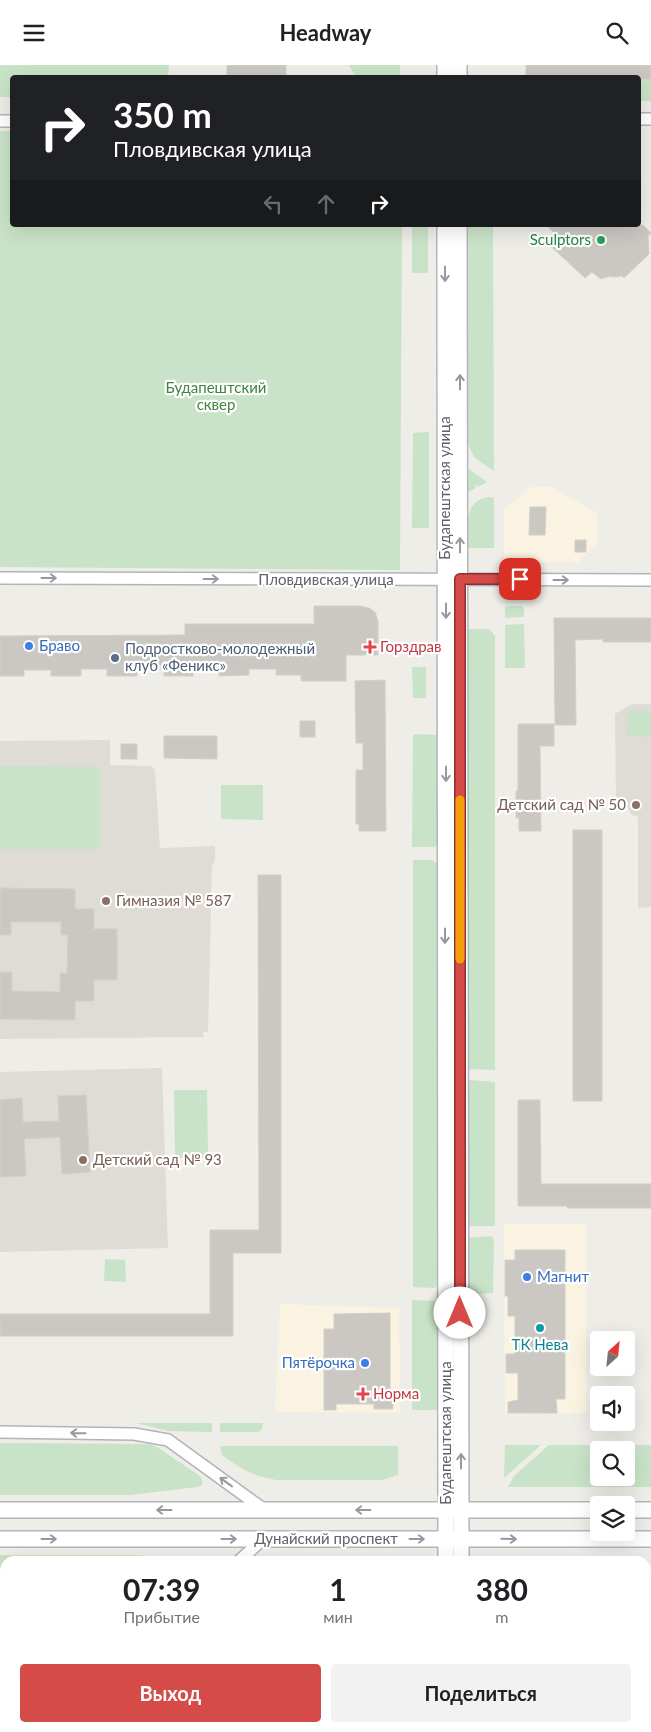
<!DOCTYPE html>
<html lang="ru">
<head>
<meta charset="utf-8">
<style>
  :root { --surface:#fff; --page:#f2f2f2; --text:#202124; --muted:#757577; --accent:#d54b48 }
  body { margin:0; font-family:Lato,sans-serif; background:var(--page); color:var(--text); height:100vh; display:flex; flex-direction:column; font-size:19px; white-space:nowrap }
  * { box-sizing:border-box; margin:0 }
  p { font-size:16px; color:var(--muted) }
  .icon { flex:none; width:28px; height:28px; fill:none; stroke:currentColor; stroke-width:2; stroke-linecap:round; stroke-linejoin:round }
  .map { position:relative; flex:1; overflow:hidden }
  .panel { position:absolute; left:0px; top:1491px; width:651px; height:176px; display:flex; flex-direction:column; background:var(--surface); border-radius:15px 15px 0 0; box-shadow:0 5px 20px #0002 }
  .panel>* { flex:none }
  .guide { position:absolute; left:10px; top:10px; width:631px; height:152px; border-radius:5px; box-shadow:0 5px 20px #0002; background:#202124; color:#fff; overflow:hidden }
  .needle { width:32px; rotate:27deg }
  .tools { position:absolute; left:590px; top:1266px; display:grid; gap:10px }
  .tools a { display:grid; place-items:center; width:45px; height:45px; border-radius:5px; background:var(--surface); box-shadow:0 5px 20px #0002; font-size:25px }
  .pin { position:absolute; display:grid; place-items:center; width:42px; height:42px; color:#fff; margin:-21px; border-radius:10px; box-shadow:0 2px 8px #0006 }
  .me { position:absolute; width:55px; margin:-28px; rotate:0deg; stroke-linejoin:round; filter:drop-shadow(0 0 4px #0008) }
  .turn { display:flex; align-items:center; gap:18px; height:105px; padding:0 20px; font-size:22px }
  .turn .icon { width:65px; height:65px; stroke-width:2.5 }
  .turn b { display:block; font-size:35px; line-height:42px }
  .lanes { display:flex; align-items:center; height:48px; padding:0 20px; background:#0003; justify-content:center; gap:25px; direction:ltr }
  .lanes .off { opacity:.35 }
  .eta { display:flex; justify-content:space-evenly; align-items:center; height:85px; text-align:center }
  .eta b { font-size:30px; font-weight:700; line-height:35px }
  .action { display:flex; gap:10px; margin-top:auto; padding:10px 20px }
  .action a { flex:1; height:58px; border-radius:5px; background:var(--accent); color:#fff; font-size:20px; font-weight:700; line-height:58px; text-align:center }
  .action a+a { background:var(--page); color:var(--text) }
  header { display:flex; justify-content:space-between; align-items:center; height:65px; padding:0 20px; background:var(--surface); font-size:22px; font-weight:700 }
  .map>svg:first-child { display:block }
  .commercial { fill:#faf3e2 }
  .education { fill:#dfdcd6 }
  .green { fill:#c9e3c8; fill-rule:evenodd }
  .building { fill:#cbc8c4; stroke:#d3cfc7 }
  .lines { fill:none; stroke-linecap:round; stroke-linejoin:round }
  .street-casing { stroke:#b3b4b8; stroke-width:14 }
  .secondary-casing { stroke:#b4b6ba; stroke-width:18 }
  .street { stroke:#fff; stroke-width:11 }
  .secondary { stroke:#fff; stroke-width:15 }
  .oneway { stroke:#97999c }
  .route-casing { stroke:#8a312f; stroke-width:12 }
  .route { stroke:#d54b48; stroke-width:9 }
  .slow { stroke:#f59e0b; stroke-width:9 }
  .leisure-dot { fill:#2e9e5b; stroke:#fff; stroke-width:2 }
  .shop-dot { fill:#3f7fe0; stroke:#fff; stroke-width:2 }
  .health-dot { fill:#e0444e; stroke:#fff; stroke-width:2 }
  .service-dot { fill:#5c6f8a; stroke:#fff; stroke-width:2 }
  .education-dot { fill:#8d6e63; stroke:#fff; stroke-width:2 }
  .culture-dot { fill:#0f9aa8; stroke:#fff; stroke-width:2 }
  .labels { text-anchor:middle; stroke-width:4.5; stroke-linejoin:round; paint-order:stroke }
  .leisure-label { font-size:15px; fill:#27864d; stroke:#fff; text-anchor:end }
  .park-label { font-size:15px; fill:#418341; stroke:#fff }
  .street-label { font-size:15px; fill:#5f6266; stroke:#fff }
  .shop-label { font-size:15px; fill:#366cbe; stroke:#fff; text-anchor:start }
  .health-label { font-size:15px; fill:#be3a42; stroke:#fff; text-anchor:start }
  .service-label { font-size:15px; fill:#4e5e75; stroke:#fff; text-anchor:start }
  .education-label { font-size:15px; fill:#785e54; stroke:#fff; text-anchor:start }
  .culture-label { font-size:15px; fill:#0d838f; stroke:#fff }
</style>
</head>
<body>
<header><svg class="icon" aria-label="menu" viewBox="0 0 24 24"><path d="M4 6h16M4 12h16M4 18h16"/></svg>Headway<svg class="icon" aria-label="search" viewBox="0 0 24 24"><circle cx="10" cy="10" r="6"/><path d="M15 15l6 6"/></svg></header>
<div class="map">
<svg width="651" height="1667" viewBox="0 0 651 1667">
  <rect width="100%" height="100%" fill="#efede8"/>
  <g class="commercial">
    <path d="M 531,422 L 551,422 L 597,448 L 597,479 L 578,497 L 504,497 L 504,445 Z"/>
    <path d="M 504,1159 L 586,1159 L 586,1348 L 505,1349 Z"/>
    <path d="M 280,1239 L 399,1243 L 400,1348 L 275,1347 Z"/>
    <path d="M 646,1584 L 651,1584 L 651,1667 L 508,1667 L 508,1662 L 646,1662 Z"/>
  </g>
  <g class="education">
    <path d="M 632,639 L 651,639 L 651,842 L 638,843 L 638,752 L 632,750 L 627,741 L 616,738 L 615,649 Z"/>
    <path d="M 110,675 L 110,700 L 151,701 L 155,705 L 160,783 L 215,781 L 215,795 L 212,801 L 208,967 L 203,967 L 204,972 L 0,974 L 0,676 Z"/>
    <path d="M 162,1003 L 168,1183 L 0,1187 L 0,1007 Z"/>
  </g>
  <g class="green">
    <path d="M 0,0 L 169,0 L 168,12 L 12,12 L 12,32 L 0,32 Z"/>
    <path d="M 349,0 L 400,0 L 400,10 L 355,10 Z"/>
    <rect x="639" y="14" width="12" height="22"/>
    <path d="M 0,66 L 12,66 L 12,160 L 402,160 L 400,505 L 0,502 Z"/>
    <rect x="412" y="160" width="16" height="48"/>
    <path d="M 467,160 L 493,160 L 494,406 L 475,393 L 467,378 L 467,209 L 469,207 L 467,207 Z"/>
    <path d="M 429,367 L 429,463 L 412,463 L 413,368 Z"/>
    <path d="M 469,404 L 487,417 L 478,422 L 477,420 L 475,421 L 476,423 L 469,427 L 467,426 Z"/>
    <path d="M 491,432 L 494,433 L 494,483 L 468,483 C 467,464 463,433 491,432 Z"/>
    <path d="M 506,541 L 522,541 L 524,544 L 524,552 L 505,553 L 505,542 Z"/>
    <path d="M 524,559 L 525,603 L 505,603 L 505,560 Z"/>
    <path d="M 468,564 L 489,564 L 495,571 L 495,1005 L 468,1004 Z"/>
    <path d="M 412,602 L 426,602 L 426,633 L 413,633 Z"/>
    <path d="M 628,646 L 651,646 L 651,672 L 627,671 Z"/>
    <path d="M 415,669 L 438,670 L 438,780 L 434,782 L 412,782 L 413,671 Z"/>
    <path d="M 0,701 L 100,702 L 100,784 L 0,784 Z"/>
    <path d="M 221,720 L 263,720 L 263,755 L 221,754 Z"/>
    <path d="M 413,795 L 432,795 L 438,799 L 438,1219 L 434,1223 L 413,1222 Z"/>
    <path d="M 471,1015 L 495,1017 L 495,1161 L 468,1161 L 468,1016 Z"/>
    <path d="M 174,1025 L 207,1025 L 208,1093 L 175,1093 Z"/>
    <path d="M 492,1171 L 494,1176 L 493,1228 L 469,1229 L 468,1214 L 468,1173 Z"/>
    <path d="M 105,1194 L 125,1195 L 126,1217 L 104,1216 Z"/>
    <path d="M 412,1235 L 439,1236 L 439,1345 L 412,1345 Z"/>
    <path d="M 136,1358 L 212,1358 L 212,1367 L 168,1366 Z"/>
    <path d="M 220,1358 L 263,1358 L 262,1364 L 259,1367 L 220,1367 Z"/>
    <path d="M 0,1378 L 150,1379 L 157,1382 L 200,1411 L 203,1417 L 201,1421 L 197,1422 L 130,1430 L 0,1430 Z"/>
    <path d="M 505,1380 L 541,1380 L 504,1413 Z"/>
    <path d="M 549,1380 L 651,1380 L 651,1422 L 508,1422 L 514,1411 ZM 599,1385 L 626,1385 L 626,1412 L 599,1412 Z"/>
    <path d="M 220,1381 L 398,1381 L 398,1410 L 382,1415 L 276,1415 C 252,1411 241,1404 222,1390 Z"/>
    <path d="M 0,1490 L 135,1490 L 199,1496 L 5,1496 L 5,1544 L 0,1544 Z"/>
    <rect x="646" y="1504" width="5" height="36"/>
    <rect x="0" y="1576" width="5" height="31"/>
  </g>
  <g class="building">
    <rect x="227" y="0" width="59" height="12"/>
    <path d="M 526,0 L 651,0 L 651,14 L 639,14 L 639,12 L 526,12 Z"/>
    <path d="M 547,160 L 643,160 L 651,168 L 648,171 L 649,189 L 624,213 L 622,211 L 613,212 L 610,211 L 601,214 L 592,207 L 585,213 L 544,175 L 560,175 Z"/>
    <path d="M 530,442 L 546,442 L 545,470 L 529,470 Z"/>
    <rect x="575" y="475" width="11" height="12"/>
    <path d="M 314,541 L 360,541 L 369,543 L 375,547 L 378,556 L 378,590 L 346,590 L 346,616 L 301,616 L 301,610 L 276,610 L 276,604 L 249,604 L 249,610 L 219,611 L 219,604 L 193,604 L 193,611 L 164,611 L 164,604 L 137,604 L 137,611 L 107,611 L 107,604 L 81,604 L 81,611 L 51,611 L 51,605 L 24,605 L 24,611 L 0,611 L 0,571 L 185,570 L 185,559 L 314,559 Z"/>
    <path d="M 554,553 L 651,553 L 651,577 L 603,577 L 603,574 L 575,575 L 576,660 L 555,660 Z"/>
    <path d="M 385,615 L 386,766 L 359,766 L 359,759 L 356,759 L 356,705 L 363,705 L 363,678 L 356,678 L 355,616 Z"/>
    <rect x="300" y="656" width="15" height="16"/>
    <path d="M 518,659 L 554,659 L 554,681 L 540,681 L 541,766 L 519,766 L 519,753 L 516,753 L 516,726 L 518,726 Z"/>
    <path d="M 164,671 L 217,671 L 217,694 L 164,693 Z"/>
    <rect x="121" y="679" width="16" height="15"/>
    <rect x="573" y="765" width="29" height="271"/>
    <path d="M 258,810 L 281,810 L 281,1188 L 233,1188 L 233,1271 L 0,1271 L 0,1249 L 210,1249 L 210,1165 L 259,1165 Z"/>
    <path d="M 0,823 L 75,824 L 75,844 L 94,844 L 94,864 L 117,864 L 117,915 L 94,915 L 94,936 L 75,936 L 75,955 L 0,954 L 0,907 L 12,907 L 12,926 L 60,927 L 60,908 L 67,908 L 68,870 L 61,870 L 61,857 L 11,857 L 11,870 L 0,870 Z"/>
    <path d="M 86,1030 L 90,1107 L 62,1109 L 60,1072 L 24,1074 L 26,1111 L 0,1112 L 0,1035 L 22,1033 L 23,1057 L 59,1056 L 58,1031 Z"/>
    <path d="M 518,1035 L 540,1035 L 541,1119 L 651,1119 L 651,1143 L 567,1143 L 567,1141 L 518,1141 Z"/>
    <path d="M 515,1185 L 565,1185 L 565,1334 L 556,1334 L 557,1348 L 508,1348 L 508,1337 L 518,1335 L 518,1308 L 506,1308 L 506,1289 L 515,1289 L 515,1251 L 508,1251 L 508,1231 L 505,1231 L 505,1195 L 515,1195 Z"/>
    <path d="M 390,1248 L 390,1325 L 393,1325 L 393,1344 L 374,1344 L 374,1339 L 336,1339 L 336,1345 L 324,1345 L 324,1264 L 334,1264 L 334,1249 Z"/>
  </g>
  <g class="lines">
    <g class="street-casing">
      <g id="street">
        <path d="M 639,54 L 651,54"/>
        <path d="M 0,56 L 12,56"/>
        <path d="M 0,513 L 651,515"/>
        <path d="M 0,1367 L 134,1369 L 168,1375 L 266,1446"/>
        <path d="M 239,1496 L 263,1474"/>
        <path d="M 0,1553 L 5,1553"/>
      </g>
    </g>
    <g class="secondary-casing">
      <g id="secondary">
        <path d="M 445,0 L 445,12"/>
        <path d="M 459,0 L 459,12"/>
        <path d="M 445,160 L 446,1496"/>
        <path d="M 459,160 L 461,1496"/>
        <path d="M 0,1445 L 599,1445"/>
        <path d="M 626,1445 L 651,1445"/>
        <path d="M 0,1474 L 651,1474"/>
        <path d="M 446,1667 L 446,1662"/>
        <path d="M 460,1667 L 460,1662"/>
      </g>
    </g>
    <use href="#street" class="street"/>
    <use href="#secondary" class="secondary"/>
  </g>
  <defs><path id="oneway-shaft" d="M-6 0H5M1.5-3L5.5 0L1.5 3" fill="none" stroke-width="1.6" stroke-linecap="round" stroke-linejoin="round" transform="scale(1.25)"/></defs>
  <g class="oneway">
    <use href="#oneway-shaft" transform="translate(445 209) rotate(90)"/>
    <use href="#oneway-shaft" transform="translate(460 317) rotate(-90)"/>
    <use href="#oneway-shaft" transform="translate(460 480) rotate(-90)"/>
    <use href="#oneway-shaft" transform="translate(49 513)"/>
    <use href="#oneway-shaft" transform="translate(211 514)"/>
    <use href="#oneway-shaft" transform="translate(561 515)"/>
    <use href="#oneway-shaft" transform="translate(446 546) rotate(90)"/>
    <use href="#oneway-shaft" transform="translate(446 709) rotate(90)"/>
    <use href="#oneway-shaft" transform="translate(445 871) rotate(90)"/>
    <use href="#oneway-shaft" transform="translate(78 1368) rotate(-179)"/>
    <use href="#oneway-shaft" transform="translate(461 1396) rotate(-90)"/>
    <use href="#oneway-shaft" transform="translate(226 1417) rotate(-144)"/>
    <use href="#oneway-shaft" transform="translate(164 1445) rotate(-180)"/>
    <use href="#oneway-shaft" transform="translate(363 1445) rotate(180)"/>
    <use href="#oneway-shaft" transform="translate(49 1474)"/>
    <use href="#oneway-shaft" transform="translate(229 1474)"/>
    <use href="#oneway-shaft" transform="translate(417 1474)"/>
    <use href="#oneway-shaft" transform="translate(509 1474) rotate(1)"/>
  </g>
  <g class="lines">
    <g class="route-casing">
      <path id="route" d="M 460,1248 L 460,514 L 520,514"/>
    </g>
    <use href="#route" class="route"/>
    <path class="slow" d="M 460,735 L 460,894"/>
  </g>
  <circle class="leisure-dot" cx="601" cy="175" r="5"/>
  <g class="shop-dot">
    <circle cx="29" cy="581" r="5"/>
    <circle cx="527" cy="1212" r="5"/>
    <circle cx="365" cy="1298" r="5"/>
  </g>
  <g class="health-dot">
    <path d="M367.5 574.5h5v5h5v5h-5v5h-5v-5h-5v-5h5z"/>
    <path d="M360.5 1321.5h5v5h5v5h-5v5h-5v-5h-5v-5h5z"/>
  </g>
  <circle class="service-dot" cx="115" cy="593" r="5"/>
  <g class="education-dot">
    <circle cx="636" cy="740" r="5"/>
    <circle cx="106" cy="836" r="5"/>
    <circle cx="83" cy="1095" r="5"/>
  </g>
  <circle class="culture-dot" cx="540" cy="1263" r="5"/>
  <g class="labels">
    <g class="leisure-label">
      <text x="591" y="180">Sculptors</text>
    </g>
    <g class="park-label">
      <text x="216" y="328">Будапештский<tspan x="216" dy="17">сквер</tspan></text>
    </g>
    <g class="street-label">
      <text transform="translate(445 423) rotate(-90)" y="5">Будапештская улица</text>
      <text x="326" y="520">Пловдивская улица</text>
      <text transform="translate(446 1368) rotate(-90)" y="5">Будапештская улица</text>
      <text x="326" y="1479">Дунайский проспект</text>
    </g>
    <g class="shop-label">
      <text x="39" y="586">Браво</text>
      <text x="537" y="1217">Магнит</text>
      <text x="355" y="1303" text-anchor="end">Пятёрочка</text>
    </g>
    <g class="health-label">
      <text x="380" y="587">Горздрав</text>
      <text x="373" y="1334">Норма</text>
    </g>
    <g class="service-label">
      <text x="125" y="589">Подростково-молодежный<tspan x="125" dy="17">клуб «Феникс»</tspan></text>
    </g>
    <g class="education-label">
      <text x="626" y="745" text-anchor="end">Детский сад № 50</text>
      <text x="116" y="841">Гимназия № 587</text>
      <text x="93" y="1100">Детский сад № 93</text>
    </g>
    <g class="culture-label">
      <text x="540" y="1285">ТК Нева</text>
    </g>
  </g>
</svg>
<div class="tools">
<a><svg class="needle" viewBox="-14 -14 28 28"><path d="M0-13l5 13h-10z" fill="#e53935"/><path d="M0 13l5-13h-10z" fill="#757577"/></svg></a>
<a><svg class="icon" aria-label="sound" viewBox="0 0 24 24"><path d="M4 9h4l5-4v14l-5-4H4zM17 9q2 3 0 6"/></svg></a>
<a><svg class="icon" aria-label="search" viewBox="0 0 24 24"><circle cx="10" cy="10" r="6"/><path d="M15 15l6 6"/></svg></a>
<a><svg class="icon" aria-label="layers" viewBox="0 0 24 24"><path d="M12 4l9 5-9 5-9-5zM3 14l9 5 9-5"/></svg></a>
</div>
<div class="pin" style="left:520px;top:514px;background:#d93025"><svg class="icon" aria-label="arrive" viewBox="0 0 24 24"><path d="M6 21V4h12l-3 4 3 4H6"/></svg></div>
<svg class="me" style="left:460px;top:1248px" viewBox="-20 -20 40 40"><circle r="19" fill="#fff"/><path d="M0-13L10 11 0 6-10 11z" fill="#d54b48"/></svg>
<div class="guide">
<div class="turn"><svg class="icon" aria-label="right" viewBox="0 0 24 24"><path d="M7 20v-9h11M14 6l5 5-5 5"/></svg><div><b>350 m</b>Пловдивская улица</div></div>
<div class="lanes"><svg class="icon off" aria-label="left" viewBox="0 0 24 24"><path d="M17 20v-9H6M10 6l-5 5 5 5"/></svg><svg class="icon off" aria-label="ahead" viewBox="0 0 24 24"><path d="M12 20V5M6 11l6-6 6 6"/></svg><svg class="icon" aria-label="right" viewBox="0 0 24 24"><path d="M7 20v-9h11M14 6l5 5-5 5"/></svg></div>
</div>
<section class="panel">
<div class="eta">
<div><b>07:39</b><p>Прибытие</p></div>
<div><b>1</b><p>мин</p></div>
<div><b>380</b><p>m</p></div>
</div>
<div class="action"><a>Выход</a><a>Поделиться</a></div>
</section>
</div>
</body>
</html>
